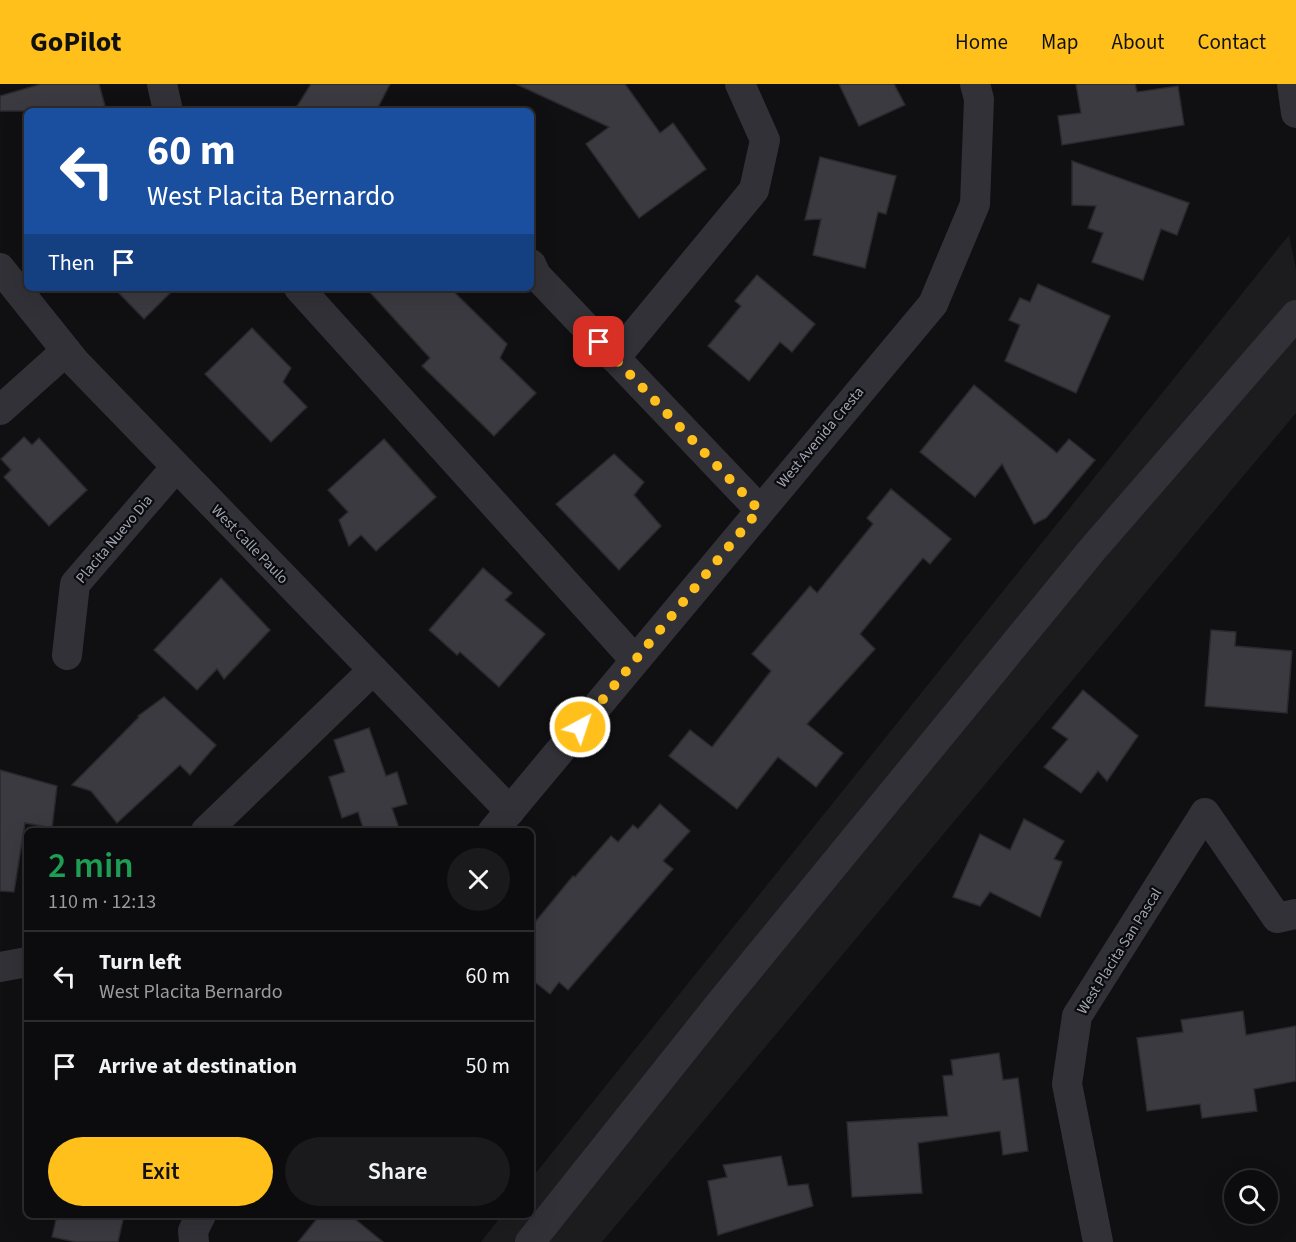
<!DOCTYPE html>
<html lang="en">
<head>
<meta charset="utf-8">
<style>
  :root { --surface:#0c0c0e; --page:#1a1a1c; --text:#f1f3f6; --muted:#9a9b9e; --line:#2c2c2e; --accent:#ffc01b }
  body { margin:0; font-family:"Source Sans 3",sans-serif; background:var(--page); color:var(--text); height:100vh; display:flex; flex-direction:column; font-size:22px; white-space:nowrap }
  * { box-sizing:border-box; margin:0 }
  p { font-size:20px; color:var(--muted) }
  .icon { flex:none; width:33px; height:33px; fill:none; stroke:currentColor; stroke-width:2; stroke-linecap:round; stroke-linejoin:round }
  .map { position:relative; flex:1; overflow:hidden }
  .details { position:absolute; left:24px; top:744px; width:510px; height:390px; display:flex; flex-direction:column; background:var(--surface); border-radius:9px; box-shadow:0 6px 24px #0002,0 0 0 2px var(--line) }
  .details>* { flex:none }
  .hud { position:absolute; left:24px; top:24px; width:510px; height:183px; border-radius:9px; box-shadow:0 6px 24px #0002,0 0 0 2px var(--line); background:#1a4fa0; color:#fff; overflow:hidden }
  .buttons { position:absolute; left:1224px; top:1086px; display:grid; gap:12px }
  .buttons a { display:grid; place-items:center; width:54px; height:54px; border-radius:50%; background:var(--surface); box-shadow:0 6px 24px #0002,0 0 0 2px var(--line); font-size:30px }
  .pin { position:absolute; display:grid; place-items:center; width:51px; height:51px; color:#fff; margin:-26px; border-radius:12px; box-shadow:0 3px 9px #0006 }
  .me { position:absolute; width:66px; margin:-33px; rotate:40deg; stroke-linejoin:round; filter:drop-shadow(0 0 4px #0008) }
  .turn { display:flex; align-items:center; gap:21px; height:126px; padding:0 24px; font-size:27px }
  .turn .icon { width:78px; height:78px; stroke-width:2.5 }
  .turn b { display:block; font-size:42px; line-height:51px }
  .then { display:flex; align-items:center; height:57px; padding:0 24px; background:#0003; gap:12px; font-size:22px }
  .round { display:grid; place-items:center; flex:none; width:63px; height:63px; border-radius:32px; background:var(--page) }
  .overview { display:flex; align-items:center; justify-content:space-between; height:102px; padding:0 24px }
  h1 { font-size:36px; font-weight:600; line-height:45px; color:#1e9e55 }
  .action { display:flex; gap:12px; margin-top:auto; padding:12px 24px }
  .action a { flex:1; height:69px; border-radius:36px; background:var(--accent); color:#111; font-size:24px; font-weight:600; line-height:69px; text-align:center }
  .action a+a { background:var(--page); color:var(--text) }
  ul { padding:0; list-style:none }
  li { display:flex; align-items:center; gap:18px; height:90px; padding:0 24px; border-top:2px solid var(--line) }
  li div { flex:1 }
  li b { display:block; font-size:22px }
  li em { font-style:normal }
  header { display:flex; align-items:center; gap:36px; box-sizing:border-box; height:84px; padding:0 30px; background:var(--accent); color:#111 }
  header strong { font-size:28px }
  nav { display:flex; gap:33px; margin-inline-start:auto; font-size:21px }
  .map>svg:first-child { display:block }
  .built { fill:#1c1c1f }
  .building { fill:#3a3a40; stroke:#2a2a2e; stroke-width:1.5 }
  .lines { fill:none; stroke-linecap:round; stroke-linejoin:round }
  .minor { stroke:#313137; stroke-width:30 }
  .route { stroke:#ffc01b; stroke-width:10; stroke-dasharray:0 18 }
  .labels { text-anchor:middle; stroke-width:4.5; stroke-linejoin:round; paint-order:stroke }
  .street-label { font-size:15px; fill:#a0a5b4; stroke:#0b0b0d }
</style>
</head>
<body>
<header>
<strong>GoPilot</strong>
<nav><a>Home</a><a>Map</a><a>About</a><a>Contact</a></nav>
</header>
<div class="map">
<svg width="1296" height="1158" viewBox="0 0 1296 1158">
  <rect width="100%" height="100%" fill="#101012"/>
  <path class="built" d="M 1289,151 L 1296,185 L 1296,329 L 602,1158 L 481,1158 L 502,1131 L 531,1131 L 531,1095 Z"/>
  <g class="building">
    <path d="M 41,0 L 99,0 L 105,22 L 85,27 L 0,27 L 0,12 Z"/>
    <path d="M 311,0 L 390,0 L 376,27 L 294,27 Z"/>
    <path d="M 516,0 L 625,0 L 660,49 L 673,39 L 706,85 L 639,134 L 586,60 L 609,43 Z"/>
    <path d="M 839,0 L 894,0 L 905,21 L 859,42 Z"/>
    <path d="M 1076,0 L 1135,0 L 1137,8 L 1178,2 L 1184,41 L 1062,61 L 1058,32 L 1081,29 Z"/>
    <path d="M 820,73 L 896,92 L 886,130 L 878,128 L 865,184 L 813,171 L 821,135 L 805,136 Z"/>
    <path d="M 1072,77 L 1189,119 L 1177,151 L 1161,145 L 1143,196 L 1092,178 L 1103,149 L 1088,144 L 1096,122 L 1072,121 Z"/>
    <path d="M 757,191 L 815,240 L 792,268 L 780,258 L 749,297 L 708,262 L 741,222 L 735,217 Z"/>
    <path d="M 1038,200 L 1110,232 L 1076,309 L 1005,277 L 1020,241 L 1009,236 L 1020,214 L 1030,218 Z"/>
    <path d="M 114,204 L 175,204 L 144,235 Z"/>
    <path d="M 366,204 L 450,204 L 507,260 L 500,274 L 536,309 L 494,352 L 422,282 L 430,274 Z"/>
    <path d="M 252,244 L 291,284 L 283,298 L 307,323 L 271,358 L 205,290 Z"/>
    <path d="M 974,301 L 1057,369 L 1069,355 L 1095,376 L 1046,434 L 1034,440 L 1002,380 L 975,413 L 920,368 Z"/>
    <path d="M 24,353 L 32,361 L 39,354 L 87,406 L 49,442 L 4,393 L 11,386 L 1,375 Z"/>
    <path d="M 384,355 L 436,413 L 376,467 L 361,451 L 349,462 L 339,436 L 348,428 L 328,406 Z"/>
    <path d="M 614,370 L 644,398 L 634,411 L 661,442 L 619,486 L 556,420 Z"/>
    <path d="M 891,405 L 951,455 L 930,480 L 923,474 L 860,550 L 875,565 L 807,640 L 843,669 L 816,703 L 778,673 L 737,725 L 669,672 L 690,646 L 712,663 L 771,587 L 752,570 L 810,502 L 817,509 L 873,440 L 867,434 Z"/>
    <path d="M 483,484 L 512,509 L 505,516 L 545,550 L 499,603 L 460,568 L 457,571 L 429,546 Z"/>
    <path d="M 221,494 L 270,546 L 224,595 L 217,585 L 197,606 L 154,566 Z"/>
    <path d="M 1211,546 L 1236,548 L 1235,562 L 1292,567 L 1287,629 L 1205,622 Z"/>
    <path d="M 1083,606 L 1138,652 L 1107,697 L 1098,687 L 1081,709 L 1044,683 L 1068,655 L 1052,644 Z"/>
    <path d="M 164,613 L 216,661 L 190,691 L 180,681 L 117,739 L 91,707 L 72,701 L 139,633 L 138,632 Z"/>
    <path d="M 369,644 L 386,692 L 397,688 L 407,720 L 392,724 L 400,747 L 364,747 L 358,728 L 342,734 L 329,693 L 345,688 L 334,656 Z"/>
    <path d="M 0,686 L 57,702 L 52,744 L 25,739 L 14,808 L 0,807 Z"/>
    <path d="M 660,720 L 690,747 L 663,777 L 673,785 L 568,906 L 559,898 L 550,910 L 531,895 L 531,843 L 573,792 L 575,793 L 611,752 L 618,758 L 633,741 L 638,745 Z"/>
    <path d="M 1024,735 L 1064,757 L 1054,775 L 1062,778 L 1040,833 L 990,808 L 980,822 L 953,813 L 980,750 L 1010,766 Z"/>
    <path d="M 1243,927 L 1246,951 L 1296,942 L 1296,997 L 1254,1005 L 1257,1027 L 1202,1034 L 1200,1020 L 1147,1027 L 1137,954 L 1183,948 L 1181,936 Z"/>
    <path d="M 999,969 L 1003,996 L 1018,994 L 1028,1067 L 1003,1071 L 1000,1047 L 918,1059 L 922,1109 L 852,1113 L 847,1038 L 948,1032 L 943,992 L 953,991 L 951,976 Z"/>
    <path d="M 781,1072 L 788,1102 L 808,1100 L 813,1122 L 718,1151 L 708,1097 L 727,1093 L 723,1081 Z"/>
    <path d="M 57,1131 L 124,1131 L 118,1158 L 76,1158 L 52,1153 Z"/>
    <path d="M 320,1131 L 350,1131 L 383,1158 L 298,1158 Z"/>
  </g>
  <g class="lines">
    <g class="minor">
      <path d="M 162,0 L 168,27"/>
      <path d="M 1292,0 L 1296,29"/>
      <path d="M 531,180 L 536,191 L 759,425"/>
      <path d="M 0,184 L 76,279 L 510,727"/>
      <path d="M 299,204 L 635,576"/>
      <path d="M 615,274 L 754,106 L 765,56 L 740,0"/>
      <path d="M 0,326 L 66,267"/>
      <path d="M 67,571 L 75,500 L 176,383"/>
      <path d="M 206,747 L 373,586"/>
      <path d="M 493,747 L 933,220 L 975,120 L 979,15 L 975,0"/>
      <path d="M 0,883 L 27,878"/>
      <path d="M 194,1158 L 193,1147 L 201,1131"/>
      <path d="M 530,1158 L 723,916 L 1092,466 L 1296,231"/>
      <path d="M 1098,1158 L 1067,1000 L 1077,932 L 1205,729 L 1277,834 L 1296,830"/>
    </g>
  </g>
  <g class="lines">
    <path class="route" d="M 580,643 L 759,426 L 599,258"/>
  </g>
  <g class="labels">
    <g class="street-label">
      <text transform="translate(820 353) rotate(-50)" y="5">West Avenida Cresta</text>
      <text transform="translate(114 455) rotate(-50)" y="5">Placita Nuevo Dia</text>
      <text transform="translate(250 460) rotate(46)" y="5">West Calle Paulo</text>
      <text transform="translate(1119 867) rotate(-58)" y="5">West Placita San Pascal</text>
    </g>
  </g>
</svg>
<div class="buttons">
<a><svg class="icon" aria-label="search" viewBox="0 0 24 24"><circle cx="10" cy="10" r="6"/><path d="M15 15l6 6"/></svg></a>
</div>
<div class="pin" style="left:599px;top:258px;background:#d93025"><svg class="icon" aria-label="arrive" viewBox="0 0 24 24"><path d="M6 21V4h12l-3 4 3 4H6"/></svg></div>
<svg class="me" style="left:580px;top:643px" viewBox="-20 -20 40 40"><circle r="17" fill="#ffc01b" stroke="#fff" stroke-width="3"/><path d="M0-11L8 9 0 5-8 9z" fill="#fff"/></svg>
<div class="hud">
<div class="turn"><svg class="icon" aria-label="left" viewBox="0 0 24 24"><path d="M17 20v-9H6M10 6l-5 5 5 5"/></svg><div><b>60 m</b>West Placita Bernardo</div></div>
<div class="then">Then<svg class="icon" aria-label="arrive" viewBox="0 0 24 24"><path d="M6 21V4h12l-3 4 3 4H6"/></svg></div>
</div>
<section class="details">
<div class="overview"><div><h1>2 min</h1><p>110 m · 12:13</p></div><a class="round"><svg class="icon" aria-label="close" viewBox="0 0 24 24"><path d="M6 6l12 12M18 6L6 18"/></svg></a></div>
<ul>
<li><svg class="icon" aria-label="left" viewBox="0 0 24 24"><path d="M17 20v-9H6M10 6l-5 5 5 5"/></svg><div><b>Turn left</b><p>West Placita Bernardo</p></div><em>60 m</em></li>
<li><svg class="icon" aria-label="arrive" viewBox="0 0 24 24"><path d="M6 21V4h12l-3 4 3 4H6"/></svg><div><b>Arrive at destination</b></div><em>50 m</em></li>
</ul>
<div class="action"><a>Exit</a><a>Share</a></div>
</section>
</div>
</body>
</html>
